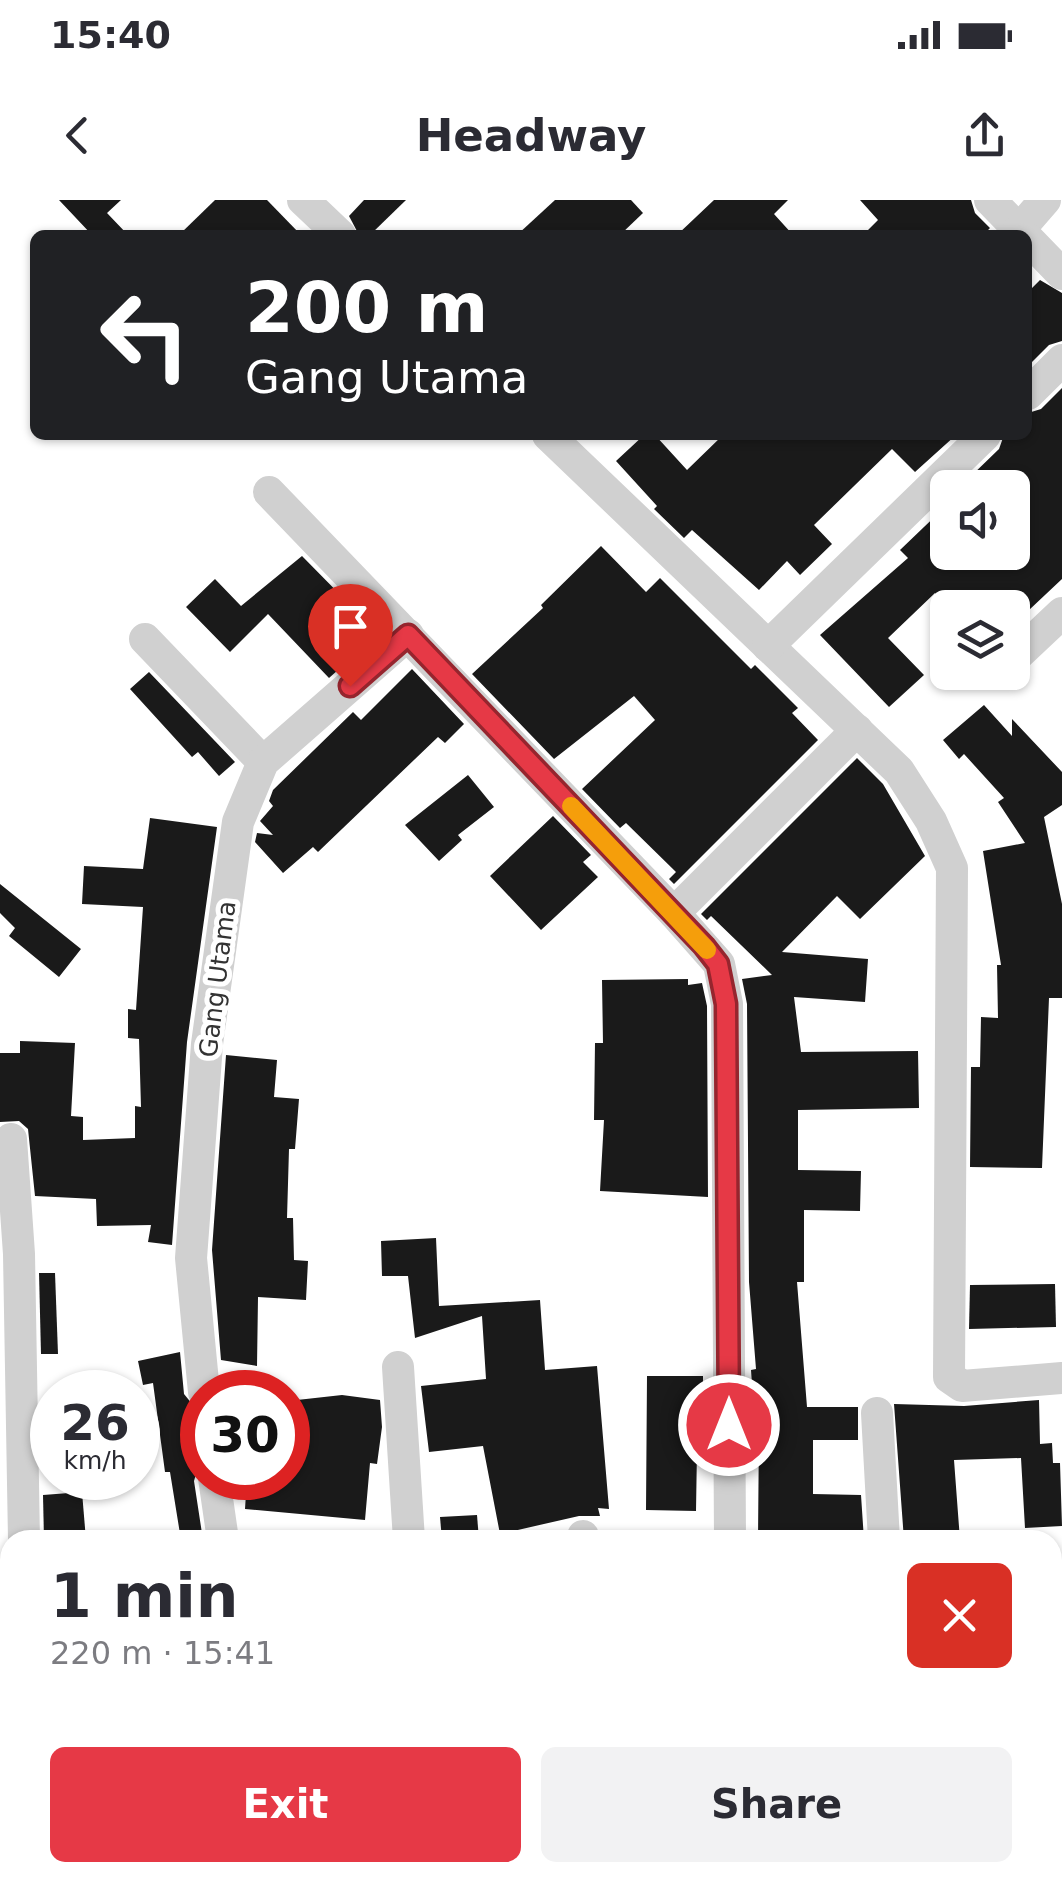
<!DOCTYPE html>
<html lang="en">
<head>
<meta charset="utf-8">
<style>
  :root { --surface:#fff; --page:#f2f2f3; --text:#2b2b33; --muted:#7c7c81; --accent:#e63946 }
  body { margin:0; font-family:"DejaVu Sans",sans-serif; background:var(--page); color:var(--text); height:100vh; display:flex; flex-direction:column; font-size:38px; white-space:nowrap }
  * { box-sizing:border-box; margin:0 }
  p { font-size:32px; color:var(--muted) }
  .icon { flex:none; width:55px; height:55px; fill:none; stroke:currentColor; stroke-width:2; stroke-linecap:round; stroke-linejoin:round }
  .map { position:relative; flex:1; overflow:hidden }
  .drawer { position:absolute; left:0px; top:1330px; width:1062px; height:352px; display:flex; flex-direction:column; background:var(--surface); border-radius:30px 30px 0 0; box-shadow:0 2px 8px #0004 }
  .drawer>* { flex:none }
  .top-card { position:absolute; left:30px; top:30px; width:1002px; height:210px; border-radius:15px; box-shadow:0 2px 8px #0004; background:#202124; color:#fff; overflow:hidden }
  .tools { position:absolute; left:930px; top:270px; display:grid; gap:20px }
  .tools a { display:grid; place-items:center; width:100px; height:100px; border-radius:15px; background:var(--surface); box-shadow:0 2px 8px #0004; font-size:50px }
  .speed { position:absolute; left:30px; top:1170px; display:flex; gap:20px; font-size:50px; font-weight:700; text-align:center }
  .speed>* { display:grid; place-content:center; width:130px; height:130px; border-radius:50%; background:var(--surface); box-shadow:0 2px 8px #0004; line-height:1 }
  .speed small { font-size:25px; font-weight:400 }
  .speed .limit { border:15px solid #d22; background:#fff; color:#111 }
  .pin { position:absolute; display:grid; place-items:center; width:85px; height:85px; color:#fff; margin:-102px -42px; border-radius:50% 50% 50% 0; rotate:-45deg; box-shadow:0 0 10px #0007 }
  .pin .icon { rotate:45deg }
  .me { position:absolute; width:110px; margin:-55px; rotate:0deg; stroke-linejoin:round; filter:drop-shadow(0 0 8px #0008) }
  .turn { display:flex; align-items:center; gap:35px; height:210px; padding:0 50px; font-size:45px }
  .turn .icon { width:130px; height:130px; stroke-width:2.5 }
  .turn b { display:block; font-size:70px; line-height:85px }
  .round { display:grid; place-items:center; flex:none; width:105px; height:105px; border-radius:15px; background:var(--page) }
  .overview { display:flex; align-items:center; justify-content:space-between; height:170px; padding:0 50px }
  h1 { font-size:60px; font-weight:700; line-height:75px }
  .cta { display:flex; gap:20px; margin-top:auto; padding:20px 50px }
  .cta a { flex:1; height:115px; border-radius:15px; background:var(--accent); color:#fff; font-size:40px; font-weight:700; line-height:115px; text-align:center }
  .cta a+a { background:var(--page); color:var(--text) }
  .status { display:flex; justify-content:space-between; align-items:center; height:70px; padding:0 50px; background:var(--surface); direction:ltr }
  .status svg { height:28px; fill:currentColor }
  header { display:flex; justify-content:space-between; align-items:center; height:130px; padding:0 50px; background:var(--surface); font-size:45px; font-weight:700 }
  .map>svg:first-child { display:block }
  .building { fill:#1a1a1a }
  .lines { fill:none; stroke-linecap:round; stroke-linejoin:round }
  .street { stroke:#d0d0d0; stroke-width:32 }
  .route-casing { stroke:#96252e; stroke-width:25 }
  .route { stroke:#e63946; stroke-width:18 }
  .slow { stroke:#f59e0b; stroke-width:18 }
  .labels { text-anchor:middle; stroke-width:10; stroke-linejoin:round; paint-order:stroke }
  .street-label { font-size:25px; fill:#333; stroke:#fff }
</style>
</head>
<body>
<div class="status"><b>15:40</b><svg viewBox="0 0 49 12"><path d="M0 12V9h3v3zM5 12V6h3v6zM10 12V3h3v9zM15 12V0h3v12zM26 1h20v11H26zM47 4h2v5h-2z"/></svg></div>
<header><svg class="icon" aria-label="back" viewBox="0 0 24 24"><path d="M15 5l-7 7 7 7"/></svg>Headway<svg class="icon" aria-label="share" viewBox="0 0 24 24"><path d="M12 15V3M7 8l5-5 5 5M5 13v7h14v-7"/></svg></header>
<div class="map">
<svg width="1062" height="1681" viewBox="0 0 1062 1681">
  <rect width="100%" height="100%" fill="#fff"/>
  <g class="building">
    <path d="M 59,0 L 121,0 L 107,13 L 128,35 L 92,35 Z"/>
    <path d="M 215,0 L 267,0 L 301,35 L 179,35 Z"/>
    <path d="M 364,0 L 406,0 L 370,35 L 359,35 L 349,16 Z"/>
    <path d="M 555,0 L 631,0 L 643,13 L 620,35 L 517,35 Z"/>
    <path d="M 714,0 L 788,0 L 774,14 L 793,35 L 677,35 Z"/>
    <path d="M 860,0 L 971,0 L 975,13 L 990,28 L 983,35 L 863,35 L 878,20 Z"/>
    <path d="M 1040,80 L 1062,93 L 1062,141 L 1049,145 L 1028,166 L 1028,92 Z"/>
    <path d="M 1062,188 L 1062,379 L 1012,426 L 1012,408 L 949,408 L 935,393 L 888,438 L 924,475 L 889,507 L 820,435 L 908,358 L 900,350 L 948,304 L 948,352 L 1012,352 L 1012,288 L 974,288 L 967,280 L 999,249 L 1004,235 L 1028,235 L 1028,213 L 1041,209 Z"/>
    <path d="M 644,235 L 655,235 L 687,270 L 723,235 L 956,235 L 915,272 L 892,249 L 814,325 L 832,344 L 800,375 L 787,361 L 759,390 L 692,330 L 684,338 L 654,309 L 657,306 L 616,261 Z"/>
    <path d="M 601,346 L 646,392 L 660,378 L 751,469 L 755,465 L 798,508 L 792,513 L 818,540 L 674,684 L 669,679 L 676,672 L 626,623 L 620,628 L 582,589 L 655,520 L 634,496 L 554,559 L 472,474 L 543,408 L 541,405 Z"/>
    <path d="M 302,356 L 363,418 L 341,438 L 356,454 L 329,478 L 268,414 L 230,452 L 186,407 L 215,379 L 241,406 Z"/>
    <path d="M 412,469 L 464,524 L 445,543 L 438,537 L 318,652 L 313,647 L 283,673 L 255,642 L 257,633 L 273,635 L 260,621 L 273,606 L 269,601 L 273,590 L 353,512 L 361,520 Z"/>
    <path d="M 149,472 L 235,562 L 219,576 L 198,552 L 192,557 L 130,489 Z"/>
    <path d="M 984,505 L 1012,536 L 1012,519 L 1062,572 L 1062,605 L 1044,617 L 1062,704 L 1062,798 L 1049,798 L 1042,968 L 970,967 L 971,867 L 980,867 L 981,817 L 998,818 L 997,765 L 1001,765 L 983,651 L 1025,643 L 998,602 L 1004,598 L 964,554 L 959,559 L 943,540 Z"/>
    <path d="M 857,558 L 883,584 L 925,656 L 860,719 L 837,696 L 782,752 L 868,759 L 865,802 L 794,797 L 801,852 L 918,851 L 919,908 L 798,910 L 798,970 L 861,971 L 860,1011 L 804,1010 L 804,1082 L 797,1082 L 807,1207 L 858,1207 L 858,1240 L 813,1240 L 813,1294 L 861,1295 L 864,1340 L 758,1340 L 759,1226 L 755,1226 L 751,1170 L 756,1169 L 749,1082 L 747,804 L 742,779 L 772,775 L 711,716 L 707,720 L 701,714 Z"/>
    <path d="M 468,575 L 494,607 L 458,635 L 462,640 L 439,661 L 405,625 Z"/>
    <path d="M 553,616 L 591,655 L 583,662 L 598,677 L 541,730 L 490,676 Z"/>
    <path d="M 150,618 L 217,627 L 187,842 L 172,1045 L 148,1042 L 151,1025 L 97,1026 L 96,999 L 35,996 L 28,929 L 19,921 L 0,922 L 0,853 L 20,853 L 20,841 L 75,843 L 71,916 L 83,917 L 83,940 L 135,938 L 135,906 L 141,907 L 139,839 L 128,838 L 128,809 L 136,810 L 143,707 L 82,704 L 84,666 L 143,669 Z"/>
    <path d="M 0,684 L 81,749 L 59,777 L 9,736 L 15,728 L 0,713 Z"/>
    <path d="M 688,779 L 688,785 L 702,783 L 707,806 L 708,997 L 600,991 L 604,920 L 594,920 L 595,843 L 603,843 L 602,780 Z"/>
    <path d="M 226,855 L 277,860 L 274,897 L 299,899 L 295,949 L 289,949 L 287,1018 L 293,1018 L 294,1060 L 308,1061 L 306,1100 L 258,1097 L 257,1166 L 221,1160 L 212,1050 Z"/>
    <path d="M 436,1038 L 439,1106 L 540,1100 L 545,1170 L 597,1166 L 609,1309 L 598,1308 L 600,1316 L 579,1316 L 500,1334 L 483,1246 L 429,1252 L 421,1186 L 486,1179 L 482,1116 L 415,1138 L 408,1076 L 382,1076 L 381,1041 Z"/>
    <path d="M 39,1073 L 55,1073 L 58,1154 L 41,1154 Z"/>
    <path d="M 1055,1084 L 1056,1127 L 969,1129 L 970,1085 Z"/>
    <path d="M 180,1152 L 184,1194 L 197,1210 L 202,1253 L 194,1281 L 203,1340 L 181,1340 L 170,1272 L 165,1272 L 153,1183 L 143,1185 L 138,1161 Z"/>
    <path d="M 647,1176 L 703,1176 L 703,1249 L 697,1249 L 696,1311 L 646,1310 Z"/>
    <path d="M 342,1195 L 380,1200 L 382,1227 L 377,1264 L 370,1263 L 365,1320 L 245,1309 L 247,1278 L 288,1278 L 288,1201 Z"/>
    <path d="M 1039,1200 L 1040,1244 L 1052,1243 L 1053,1263 L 1060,1263 L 1062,1326 L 1025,1328 L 1021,1258 L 954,1260 L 960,1340 L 904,1340 L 894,1204 L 964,1206 Z"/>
    <path d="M 82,1292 L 86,1340 L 44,1340 L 43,1295 Z"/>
    <path d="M 477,1315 L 479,1340 L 442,1340 L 440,1317 Z"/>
  </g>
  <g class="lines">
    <g class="street">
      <path d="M 303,0 L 340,35"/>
      <path d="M 990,0 L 1024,35"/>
      <path d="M 1019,30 L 1045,0"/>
      <path d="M 1028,39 L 1062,74"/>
      <path d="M 1028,194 L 1062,160"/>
      <path d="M 548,235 L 899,571 L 931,621 L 952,668 L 949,1177 L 962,1186 L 1062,1178"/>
      <path d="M 269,292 L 674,713 L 719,764 L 727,804 L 730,1340"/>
      <path d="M 145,439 L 263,562"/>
      <path d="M 768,446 L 985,235"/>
      <path d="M 1012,460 L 1062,413"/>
      <path d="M 674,713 L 857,530"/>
      <path d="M 11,939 L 19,1054 L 24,1340"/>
      <path d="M 398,1167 L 409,1340"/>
      <path d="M 204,1192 L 191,1058 L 207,844 L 238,622 L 263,562 L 408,435"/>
      <path d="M 877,1213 L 884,1340"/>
      <path d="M 214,1278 L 223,1340"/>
      <path d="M 583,1336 L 584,1340"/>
      <path d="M 0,1391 L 10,1391"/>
      <path d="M 36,1672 L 36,1681"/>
      <path d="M 261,1672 L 262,1681"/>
      <path d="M 429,1672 L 430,1681"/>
      <path d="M 735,1672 L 735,1681"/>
      <path d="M 899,1672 L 899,1681"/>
    </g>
  </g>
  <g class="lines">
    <g class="route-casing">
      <path id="route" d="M 350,486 L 408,435 L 704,746 L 718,764 L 726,804 L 729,1225"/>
    </g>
    <use href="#route" class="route"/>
    <path class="slow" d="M 571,606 L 707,750"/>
  </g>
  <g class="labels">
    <g class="street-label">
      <text transform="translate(217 779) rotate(-83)" y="9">Gang Utama</text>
    </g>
  </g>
</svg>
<div class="tools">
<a><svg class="icon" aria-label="sound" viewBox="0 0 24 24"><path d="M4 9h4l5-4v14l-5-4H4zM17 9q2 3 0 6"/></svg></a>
<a><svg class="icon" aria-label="layers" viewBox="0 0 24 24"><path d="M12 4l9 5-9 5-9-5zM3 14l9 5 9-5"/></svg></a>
</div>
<div class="speed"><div>26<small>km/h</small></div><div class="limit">30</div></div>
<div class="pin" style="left:350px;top:486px;background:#d93025"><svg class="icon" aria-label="arrive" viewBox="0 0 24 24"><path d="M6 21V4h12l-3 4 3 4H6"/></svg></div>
<svg class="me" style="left:729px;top:1225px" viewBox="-20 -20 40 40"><circle r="17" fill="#e63946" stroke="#fff" stroke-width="3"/><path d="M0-11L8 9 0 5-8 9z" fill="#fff"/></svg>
<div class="top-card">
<div class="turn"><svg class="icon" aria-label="left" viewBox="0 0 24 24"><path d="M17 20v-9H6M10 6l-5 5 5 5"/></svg><div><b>200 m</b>Gang Utama</div></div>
</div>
<section class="drawer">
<div class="overview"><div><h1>1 min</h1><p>220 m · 15:41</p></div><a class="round" style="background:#d93025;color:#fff"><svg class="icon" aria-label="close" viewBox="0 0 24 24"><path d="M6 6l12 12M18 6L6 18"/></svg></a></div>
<div class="cta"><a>Exit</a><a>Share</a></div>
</section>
</div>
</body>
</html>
